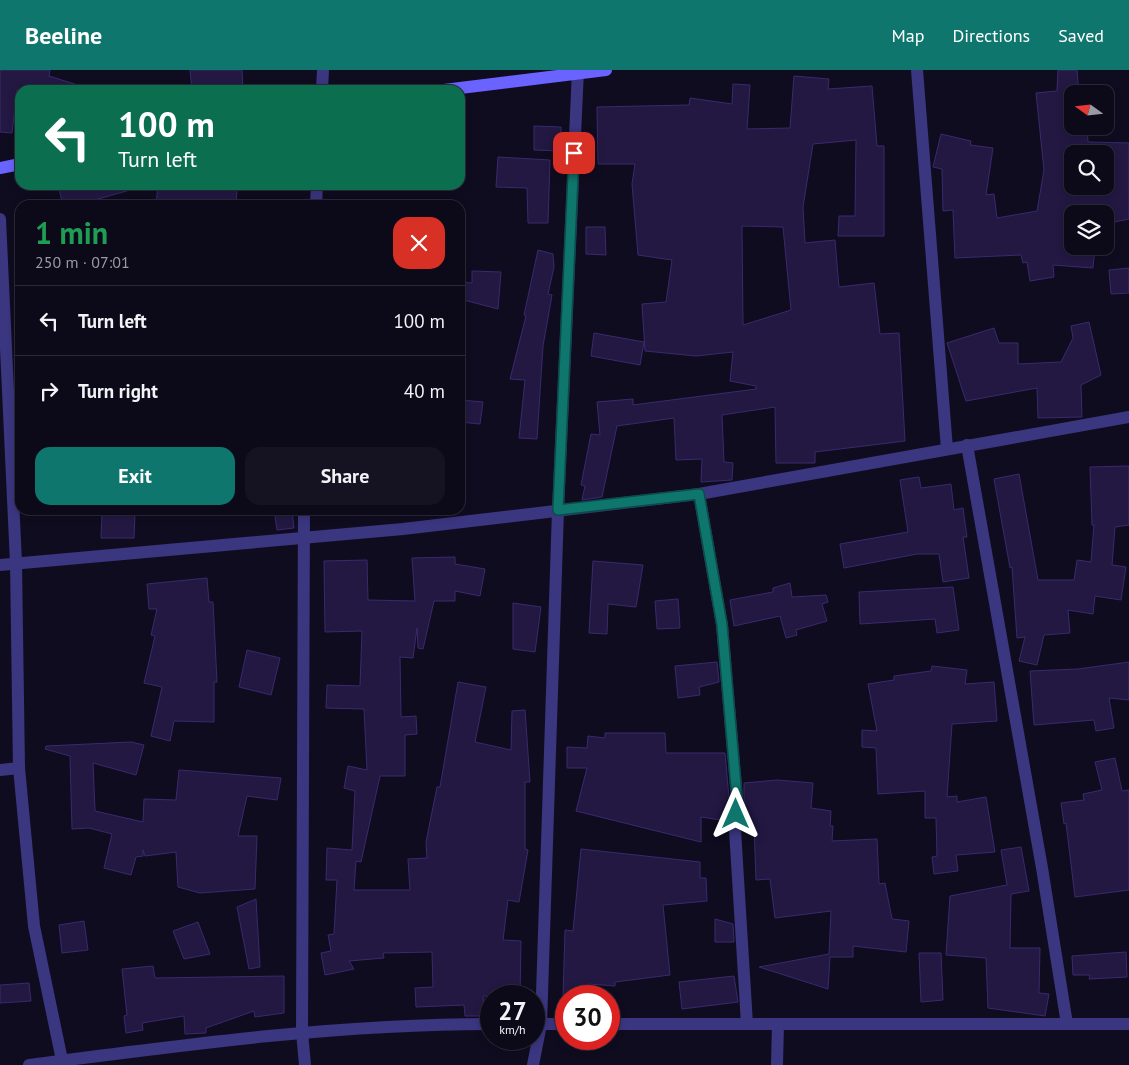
<!DOCTYPE html>
<html lang="en">
<head>
<meta charset="utf-8">
<style>
  :root { --surface:#0c0918; --page:#151221; --text:#f1f3f6; --muted:#9a9aa2; --line:#2c2a37; --accent:#0f766e }
  body { margin:0; font-family:"PT Sans",sans-serif; background:var(--page); color:var(--text); height:100vh; display:flex; flex-direction:column; font-size:19px; white-space:nowrap }
  * { box-sizing:border-box; margin:0 }
  p { font-size:16px; color:var(--muted) }
  .icon { flex:none; width:28px; height:28px; fill:none; stroke:currentColor; stroke-width:2; stroke-linecap:round; stroke-linejoin:round }
  .map { position:relative; flex:1; overflow:hidden }
  .drawer { position:absolute; left:15px; top:130px; width:450px; height:315px; display:flex; flex-direction:column; background:var(--surface); border-radius:15px; box-shadow:0 2px 8px #0003,0 0 0 1px var(--line) }
  .drawer>* { flex:none }
  .top-card { position:absolute; left:15px; top:15px; width:450px; height:105px; border-radius:15px; box-shadow:0 2px 8px #0003,0 0 0 1px var(--line); background:#0b6e4f; color:#fff; overflow:hidden }
  .needle { width:32px; rotate:285deg }
  .fabs { position:absolute; left:1064px; top:15px; display:grid; gap:10px }
  .fabs a { display:grid; place-items:center; width:50px; height:50px; border-radius:10px; background:var(--surface); box-shadow:0 2px 8px #0003,0 0 0 1px var(--line); font-size:25px }
  .speed { position:absolute; left:480px; top:915px; display:flex; gap:10px; font-size:25px; font-weight:700; text-align:center }
  .speed>* { display:grid; place-content:center; width:65px; height:65px; border-radius:50%; background:var(--surface); box-shadow:0 2px 8px #0003,0 0 0 1px var(--line); line-height:1 }
  .speed small { font-size:12px; font-weight:400 }
  .speed .limit { border:8px solid #d22; background:#fff; color:#111 }
  .pin { position:absolute; display:grid; place-items:center; width:42px; height:42px; color:#fff; margin:-21px; border-radius:10px; box-shadow:0 2px 8px #0006 }
  .me { position:absolute; width:55px; margin:-28px; rotate:0deg; stroke-linejoin:round; filter:drop-shadow(0 0 4px #0008) }
  .turn { display:flex; align-items:center; gap:18px; height:105px; padding:0 20px; font-size:22px }
  .turn .icon { width:65px; height:65px; stroke-width:2.5 }
  .turn b { display:block; font-size:35px; line-height:42px }
  .round { display:grid; place-items:center; flex:none; width:52px; height:52px; border-radius:15px; background:var(--page) }
  .headline { display:flex; align-items:center; justify-content:space-between; height:85px; padding:0 20px }
  h1 { font-size:30px; font-weight:600; line-height:38px; color:#1e9e55 }
  .cta { display:flex; gap:10px; margin-top:auto; padding:10px 20px }
  .cta a { flex:1; height:58px; border-radius:15px; background:var(--accent); color:#fff; font-size:20px; font-weight:600; line-height:58px; text-align:center }
  .cta a+a { background:var(--page); color:var(--text) }
  ul { padding:0; list-style:none }
  li { display:flex; align-items:center; gap:15px; height:70px; padding:0 20px; border-top:1px solid var(--line) }
  li div { flex:1 }
  li b { display:block; font-size:19px }
  li em { font-style:normal }
  header { display:flex; align-items:center; gap:30px; box-sizing:border-box; height:70px; padding:0 25px; background:var(--accent); color:#fff }
  header strong { font-size:24px }
  nav { display:flex; gap:28px; margin-inline-start:auto; font-size:18px }
  .map>svg:first-child { display:block }
  .building { fill:#221842; stroke:#392a6e; fill-rule:evenodd }
  .lines { fill:none; stroke-linecap:round; stroke-linejoin:round }
  .street { stroke:#3b3680; stroke-width:12 }
  .secondary { stroke:#6b63ff; stroke-width:12 }
  .route-casing { stroke:#0a4d48; stroke-width:12 }
  .route { stroke:#0f766e; stroke-width:9 }
</style>
</head>
<body>
<header>
<strong>Beeline</strong>
<nav><a>Map</a><a>Directions</a><a>Saved</a></nav>
</header>
<div class="map">
<svg width="1129" height="995" viewBox="0 0 1129 995">
  <rect width="100%" height="100%" fill="#100c20"/>
  <g class="building">
    <path d="M 0,0 L 50,0 L 49,6 L 81,16 L 81,20 L 17,20 L 12,63 L 0,62 Z"/>
    <path d="M 190,0 L 242,0 L 243,18 L 192,20 Z"/>
    <path d="M 1058,0 L 1077,0 L 1079,24 L 1072,24 L 1072,56 L 1087,56 L 1088,72 L 1129,73 L 1129,149 L 1105,154 L 1105,144 L 1072,144 L 1072,176 L 1095,176 L 1093,198 L 1053,195 L 1054,207 L 1030,211 L 1027,192 L 1023,193 L 1021,185 L 955,188 L 953,140 L 943,141 L 942,99 L 933,97 L 941,64 L 971,71 L 970,75 L 993,78 L 986,125 L 994,124 L 997,148 L 1037,141 L 1044,100 L 1036,23 L 1057,21 ZM 1072,84 L 1105,84 L 1105,116 L 1072,116 Z"/>
    <path d="M 794,6 L 829,9 L 828,19 L 872,16 L 877,76 L 884,76 L 884,166 L 838,166 L 839,146 L 855,146 L 856,70 L 813,74 L 803,137 L 805,173 L 835,170 L 839,217 L 874,213 L 880,264 L 899,263 L 905,371 L 815,382 L 815,393 L 776,393 L 775,337 L 722,345 L 724,392 L 733,393 L 732,410 L 701,412 L 702,389 L 676,390 L 674,348 L 617,356 L 602,427 L 582,430 L 585,416 L 581,415 L 591,364 L 600,365 L 597,332 L 633,329 L 633,335 L 756,319 L 756,316 L 730,311 L 733,282 L 696,286 L 645,281 L 642,234 L 666,232 L 672,190 L 638,185 L 632,114 L 635,94 L 598,94 L 597,37 L 689,35 L 690,28 L 732,34 L 733,14 L 750,15 L 747,59 L 790,58 ZM 742,156 L 783,157 L 791,240 L 743,255 Z"/>
    <path d="M 534,56 L 561,57 L 561,81 L 534,80 Z"/>
    <path d="M 498,87 L 550,90 L 548,153 L 528,153 L 527,118 L 496,117 Z"/>
    <path d="M 58,115 L 129,115 L 130,120 L 77,135 L 63,135 Z"/>
    <path d="M 158,115 L 235,115 L 234,118 L 237,119 L 236,135 L 156,135 Z"/>
    <path d="M 586,157 L 605,157 L 606,185 L 586,184 Z"/>
    <path d="M 538,180 L 553,184 L 554,197 L 548,224 L 552,225 L 543,276 L 537,369 L 519,368 L 525,310 L 510,309 L 526,246 L 524,245 Z"/>
    <path d="M 1129,198 L 1129,223 L 1111,224 L 1109,200 Z"/>
    <path d="M 472,201 L 501,202 L 498,239 L 460,229 L 460,212 L 472,213 Z"/>
    <path d="M 1089,252 L 1101,305 L 1081,315 L 1082,347 L 1038,348 L 1037,318 L 966,331 L 947,273 L 994,258 L 999,273 L 1018,273 L 1018,294 L 1061,292 L 1073,268 L 1071,256 Z"/>
    <path d="M 594,263 L 644,272 L 640,295 L 591,286 Z"/>
    <path d="M 460,330 L 483,332 L 480,354 L 460,352 Z"/>
    <path d="M 1129,396 L 1129,455 L 1115,457 L 1112,495 L 1126,497 L 1121,530 L 1095,526 L 1093,544 L 1068,540 L 1070,563 L 1044,565 L 1037,595 L 1019,591 L 1025,567 L 1017,568 L 1012,497 L 1010,498 L 994,409 L 1019,404 L 1038,510 L 1074,510 L 1077,490 L 1091,492 L 1094,455 L 1092,455 L 1090,397 Z"/>
    <path d="M 919,407 L 921,418 L 951,414 L 954,440 L 963,438 L 967,467 L 963,467 L 969,508 L 943,512 L 939,484 L 917,484 L 844,498 L 840,474 L 908,462 L 900,410 Z"/>
    <path d="M 274,440 L 292,440 L 294,458 L 277,460 Z"/>
    <path d="M 102,443 L 135,444 L 134,468 L 101,468 Z"/>
    <path d="M 455,487 L 455,494 L 485,499 L 480,526 L 455,521 L 455,531 L 434,531 L 423,579 L 418,578 L 417,558 L 413,588 L 400,587 L 401,647 L 416,646 L 417,664 L 405,665 L 405,706 L 380,706 L 361,792 L 356,791 L 354,820 L 410,820 L 408,789 L 427,788 L 426,772 L 437,717 L 440,717 L 458,612 L 486,617 L 475,672 L 511,680 L 512,641 L 525,640 L 530,712 L 525,712 L 525,779 L 528,780 L 519,832 L 508,830 L 503,870 L 521,871 L 520,926 L 483,926 L 484,946 L 465,946 L 464,935 L 416,937 L 415,918 L 433,917 L 432,882 L 383,883 L 384,888 L 349,891 L 354,899 L 325,905 L 321,883 L 331,881 L 328,865 L 334,864 L 337,810 L 326,810 L 327,778 L 352,780 L 355,721 L 344,718 L 348,696 L 367,700 L 364,639 L 326,638 L 327,615 L 360,616 L 362,561 L 325,562 L 324,491 L 367,490 L 368,530 L 415,531 L 412,488 Z"/>
    <path d="M 593,491 L 643,495 L 636,537 L 608,534 L 607,564 L 589,563 Z"/>
    <path d="M 207,508 L 209,532 L 213,532 L 217,612 L 214,612 L 214,652 L 174,651 L 170,671 L 151,666 L 162,617 L 144,613 L 155,566 L 151,565 L 157,539 L 149,539 L 147,514 Z"/>
    <path d="M 790,513 L 792,527 L 826,525 L 828,532 L 822,534 L 827,551 L 796,560 L 797,565 L 786,568 L 780,546 L 734,556 L 730,530 L 773,522 L 773,518 Z"/>
    <path d="M 953,517 L 959,560 L 937,563 L 935,549 L 860,554 L 859,522 Z"/>
    <path d="M 678,529 L 680,558 L 657,559 L 655,531 Z"/>
    <path d="M 513,533 L 541,537 L 535,582 L 513,579 Z"/>
    <path d="M 247,580 L 280,588 L 271,625 L 239,617 Z"/>
    <path d="M 717,592 L 719,612 L 699,617 L 700,625 L 678,628 L 675,596 Z"/>
    <path d="M 1129,592 L 1129,630 L 1109,628 L 1114,658 L 1096,661 L 1094,650 L 1034,655 L 1030,601 L 1078,599 Z"/>
    <path d="M 932,596 L 967,600 L 965,614 L 994,612 L 997,651 L 952,654 L 947,727 L 957,726 L 957,732 L 986,727 L 995,782 L 956,785 L 958,801 L 934,804 L 932,787 L 937,786 L 936,748 L 925,748 L 925,721 L 878,724 L 876,678 L 862,677 L 862,660 L 877,661 L 868,614 L 894,610 L 894,606 L 931,601 Z"/>
    <path d="M 605,663 L 665,663 L 666,683 L 725,683 L 729,728 L 727,751 L 701,747 L 701,772 L 576,741 L 587,698 L 567,698 L 567,677 L 587,678 L 588,666 L 605,668 Z"/>
    <path d="M 131,672 L 144,675 L 136,705 L 93,693 L 95,741 L 143,752 L 144,729 L 176,730 L 179,700 L 281,708 L 277,730 L 247,726 L 238,766 L 257,766 L 255,819 L 200,823 L 178,817 L 176,782 L 145,786 L 143,780 L 143,786 L 136,787 L 131,805 L 104,798 L 112,764 L 89,758 L 72,759 L 70,686 L 45,679 L 46,676 Z"/>
    <path d="M 1115,688 L 1122,721 L 1129,720 L 1129,820 L 1075,827 L 1066,753 L 1064,754 L 1061,733 L 1084,730 L 1083,724 L 1102,720 L 1095,692 Z"/>
    <path d="M 777,710 L 813,713 L 811,738 L 831,741 L 830,756 L 833,756 L 832,771 L 877,769 L 879,814 L 885,813 L 892,849 L 909,851 L 906,882 L 853,876 L 853,887 L 830,887 L 828,919 L 759,897 L 829,884 L 831,841 L 775,848 L 770,809 L 756,810 L 754,755 L 744,753 L 744,713 Z"/>
    <path d="M 1021,777 L 1029,821 L 1011,824 L 1010,878 L 1040,878 L 1039,923 L 1049,924 L 1045,946 L 988,938 L 986,888 L 946,885 L 950,826 L 1007,815 L 1001,780 Z"/>
    <path d="M 581,779 L 700,792 L 700,808 L 706,808 L 707,831 L 663,835 L 670,905 L 615,912 L 615,916 L 589,914 L 588,926 L 563,926 L 565,860 L 573,861 Z"/>
    <path d="M 256,829 L 260,897 L 249,899 L 237,837 Z"/>
    <path d="M 715,849 L 733,854 L 734,872 L 715,872 Z"/>
    <path d="M 84,851 L 88,880 L 62,883 L 59,855 Z"/>
    <path d="M 198,852 L 210,884 L 184,889 L 173,861 Z"/>
    <path d="M 1126,882 L 1127,907 L 1089,909 L 1090,905 L 1073,905 L 1072,886 Z"/>
    <path d="M 919,883 L 941,883 L 943,930 L 921,932 Z"/>
    <path d="M 153,896 L 155,908 L 284,906 L 284,943 L 255,947 L 254,941 L 206,958 L 206,963 L 185,964 L 184,946 L 142,953 L 143,960 L 126,963 L 124,946 L 127,945 L 122,899 Z"/>
    <path d="M 734,906 L 738,932 L 682,939 L 679,912 Z"/>
    <path d="M 29,913 L 31,931 L 0,933 L 0,915 Z"/>
  </g>
  <g class="lines">
    <g class="street">
      <path d="M 917,0 L 947,379"/>
      <path d="M 322,20 L 323,0"/>
      <path d="M 316,135 L 317,115"/>
      <path d="M 0,149 L 16,493 L 19,698 L 34,856 L 63,995"/>
      <path d="M 967,375 L 1042,798 L 1067,954"/>
      <path d="M 699,424 L 722,555 L 737,728 L 735,760 L 747,954"/>
      <path d="M 304,440 L 302,962 L 305,995"/>
      <path d="M 0,495 L 403,459 L 699,424 L 1129,347"/>
      <path d="M 0,700 L 19,698"/>
      <path d="M 534,954 L 566,954"/>
      <path d="M 609,954 L 1129,954"/>
      <path d="M 29,995 C 183,975 336,954 491,954"/>
      <path d="M 533,995 L 541,954 L 558,440 L 578,0"/>
      <path d="M 777,995 L 778,954"/>
    </g>
    <g class="secondary">
      <path d="M 444,20 L 606,0"/>
      <path d="M 0,98 L 20,94"/>
    </g>
  </g>
  <g class="lines">
    <g class="route-casing">
      <path id="route" d="M 574,83 L 558,440 L 699,424 L 722,555 L 737,728 L 736,744"/>
    </g>
    <use href="#route" class="route"/>
  </g>
</svg>
<div class="fabs">
<a><svg class="needle" viewBox="-14 -14 28 28"><path d="M0-13l5 13h-10z" fill="#e53935"/><path d="M0 13l5-13h-10z" fill="#9a9aa2"/></svg></a>
<a><svg class="icon" aria-label="search" viewBox="0 0 24 24"><circle cx="10" cy="10" r="6"/><path d="M15 15l6 6"/></svg></a>
<a><svg class="icon" aria-label="layers" viewBox="0 0 24 24"><path d="M12 4l9 5-9 5-9-5zM3 14l9 5 9-5"/></svg></a>
</div>
<div class="speed"><div>27<small>km/h</small></div><div class="limit">30</div></div>
<div class="pin" style="left:574px;top:83px;background:#d93025"><svg class="icon" aria-label="arrive" viewBox="0 0 24 24"><path d="M6 21V4h12l-3 4 3 4H6"/></svg></div>
<svg class="me" style="left:736px;top:744px" viewBox="-20 -20 40 40"><path d="M0-17L14 15 0 8-14 15z" fill="#0f766e" stroke="#fff" stroke-width="4"/></svg>
<div class="top-card">
<div class="turn"><svg class="icon" aria-label="left" viewBox="0 0 24 24"><path d="M17 20v-9H6M10 6l-5 5 5 5"/></svg><div><b>100 m</b>Turn left</div></div>
</div>
<section class="drawer">
<div class="headline"><div><h1>1 min</h1><p>250 m · 07:01</p></div><a class="round" style="background:#d93025;color:#fff"><svg class="icon" aria-label="close" viewBox="0 0 24 24"><path d="M6 6l12 12M18 6L6 18"/></svg></a></div>
<ul>
<li><svg class="icon" aria-label="left" viewBox="0 0 24 24"><path d="M17 20v-9H6M10 6l-5 5 5 5"/></svg><div><b>Turn left</b></div><em>100 m</em></li>
<li><svg class="icon" aria-label="right" viewBox="0 0 24 24"><path d="M7 20v-9h11M14 6l5 5-5 5"/></svg><div><b>Turn right</b></div><em>40 m</em></li>
</ul>
<div class="cta"><a>Exit</a><a>Share</a></div>
</section>
</div>
</body>
</html>
